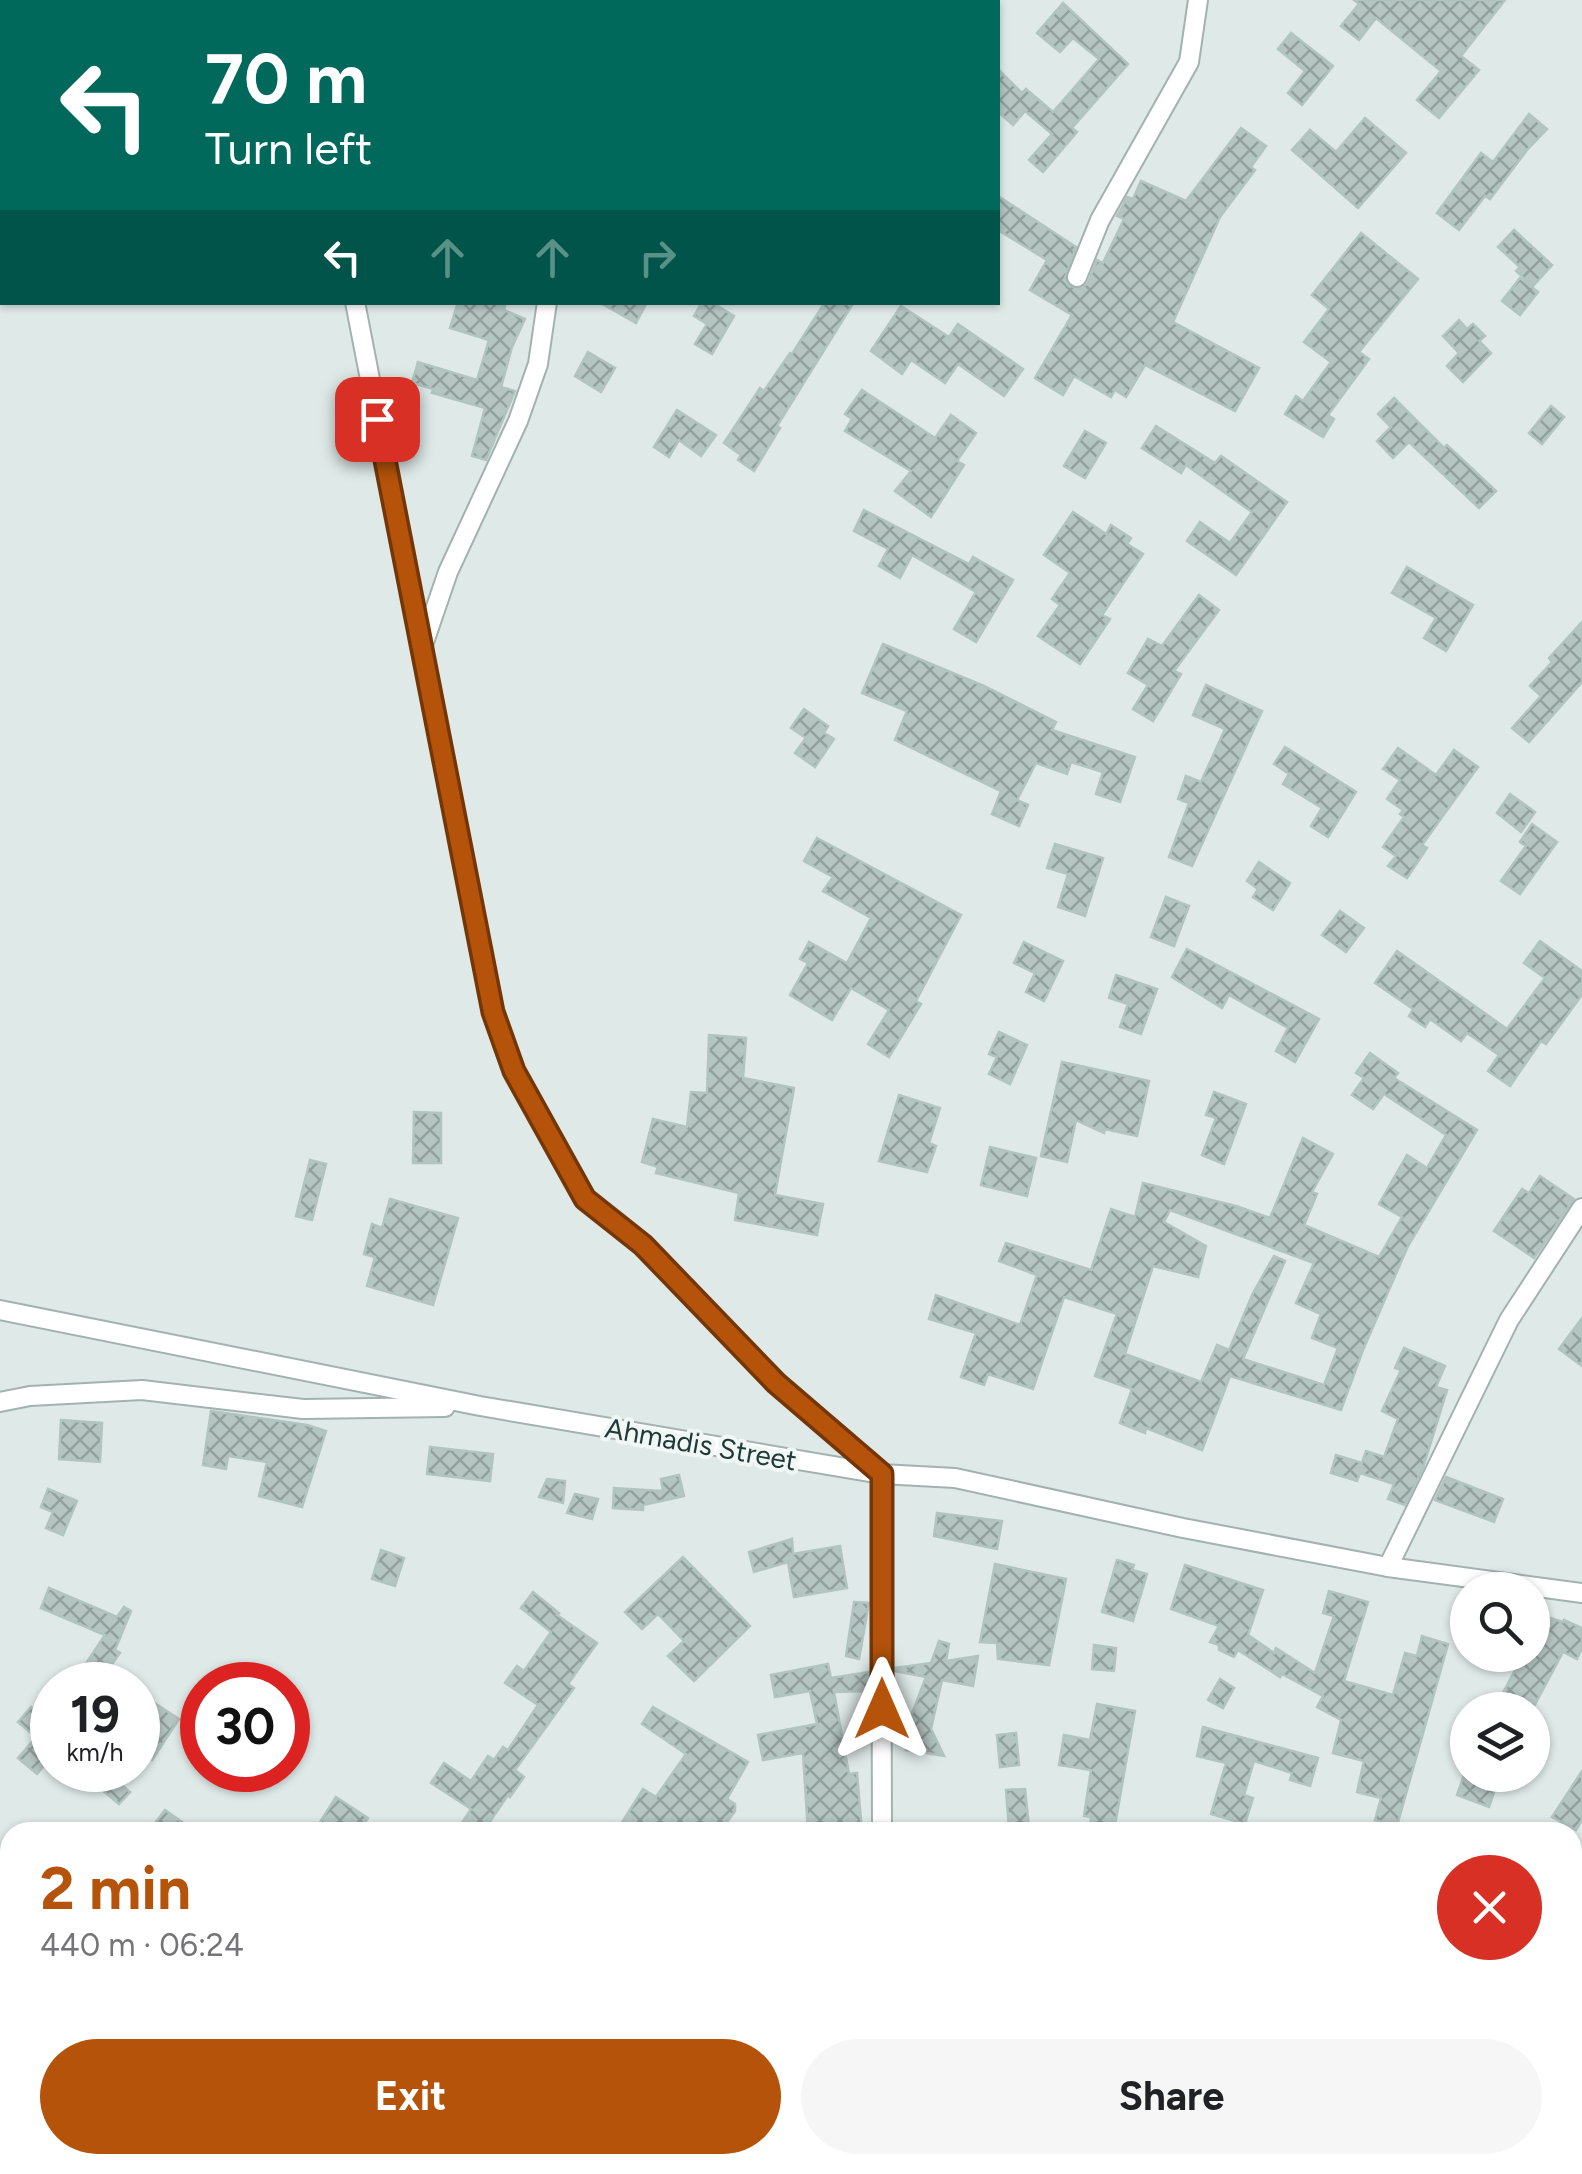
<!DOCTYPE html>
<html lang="en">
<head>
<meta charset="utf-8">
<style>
  :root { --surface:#fff; --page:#f6f6f6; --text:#202124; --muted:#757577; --accent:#b45309 }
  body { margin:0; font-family:Figtree,sans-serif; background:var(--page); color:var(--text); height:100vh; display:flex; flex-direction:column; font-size:38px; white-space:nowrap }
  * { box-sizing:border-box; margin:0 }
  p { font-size:32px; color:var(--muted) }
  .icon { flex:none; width:55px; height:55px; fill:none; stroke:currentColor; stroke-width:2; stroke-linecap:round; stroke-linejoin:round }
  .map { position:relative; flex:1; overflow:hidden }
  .drawer { position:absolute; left:0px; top:1822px; width:1582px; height:352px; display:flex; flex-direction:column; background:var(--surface); border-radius:30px 30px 0 0; box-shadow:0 2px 8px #0004 }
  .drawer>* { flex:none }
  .top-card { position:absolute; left:0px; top:0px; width:1000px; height:305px; box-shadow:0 2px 8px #0004; background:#00695c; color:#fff; overflow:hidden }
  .controls { position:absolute; left:1450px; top:1572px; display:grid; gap:20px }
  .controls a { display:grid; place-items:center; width:100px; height:100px; border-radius:50%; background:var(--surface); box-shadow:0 2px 8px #0004; font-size:50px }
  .speed { position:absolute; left:30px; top:1662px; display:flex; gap:20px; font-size:50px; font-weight:700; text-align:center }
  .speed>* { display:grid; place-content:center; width:130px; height:130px; border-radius:50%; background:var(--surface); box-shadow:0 2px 8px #0004; line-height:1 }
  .speed small { font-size:25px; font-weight:400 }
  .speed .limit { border:15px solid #d22; background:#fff; color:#111 }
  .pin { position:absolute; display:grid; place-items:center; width:85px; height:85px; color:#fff; margin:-42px; border-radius:20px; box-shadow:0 5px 15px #0006 }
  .me { position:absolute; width:110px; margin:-55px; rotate:0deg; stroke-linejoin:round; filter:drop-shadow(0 0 8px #0008) }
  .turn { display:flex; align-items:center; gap:35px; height:210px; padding:0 40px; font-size:45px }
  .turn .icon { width:130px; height:130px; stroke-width:2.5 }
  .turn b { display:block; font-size:70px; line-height:85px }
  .lanes { display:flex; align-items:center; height:95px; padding:0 40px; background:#0003; justify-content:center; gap:50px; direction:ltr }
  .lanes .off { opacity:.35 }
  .round { display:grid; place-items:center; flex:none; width:105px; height:105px; border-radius:52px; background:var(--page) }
  .headline { display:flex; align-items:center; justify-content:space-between; height:170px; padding:0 40px }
  h1 { font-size:60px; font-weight:700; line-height:75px; color:var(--accent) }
  .cta { display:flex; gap:20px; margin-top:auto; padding:20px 40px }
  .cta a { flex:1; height:115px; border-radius:60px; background:var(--accent); color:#fff; font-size:40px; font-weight:700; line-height:115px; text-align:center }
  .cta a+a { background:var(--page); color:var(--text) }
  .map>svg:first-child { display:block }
  .building { fill:url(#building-cross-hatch); stroke:#b2c4c0; stroke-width:2.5; fill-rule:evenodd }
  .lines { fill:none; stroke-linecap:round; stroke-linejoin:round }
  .minor-casing { stroke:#a2b2b0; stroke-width:22 }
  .minor { stroke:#fff; stroke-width:18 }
  .route-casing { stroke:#753606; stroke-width:25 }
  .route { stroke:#b45309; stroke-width:18 }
  .labels { text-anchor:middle; stroke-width:8; stroke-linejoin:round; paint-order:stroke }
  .street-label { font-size:28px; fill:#213a39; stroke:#f0f7f5 }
</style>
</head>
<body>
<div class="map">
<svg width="1582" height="2174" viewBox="0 0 1582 2174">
  <defs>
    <pattern id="building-cross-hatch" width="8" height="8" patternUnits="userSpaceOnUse" patternTransform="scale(2.5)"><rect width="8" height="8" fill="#b5c5c1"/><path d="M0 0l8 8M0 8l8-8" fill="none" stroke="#93a19e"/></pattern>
  </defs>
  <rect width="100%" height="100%" fill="#dfeae8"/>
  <g class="building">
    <path d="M 1354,0 L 1505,0 L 1461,56 L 1479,70 L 1439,118 L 1417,100 L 1441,71 L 1376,18 L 1359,40 L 1341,26 L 1359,4 Z"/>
    <path d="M 1063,3 L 1128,64 L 1072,128 L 1077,132 L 1043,172 L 1029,160 L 1052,134 L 1025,111 L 1013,125 L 998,112 L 998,69 L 1022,93 L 1026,89 L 1053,112 L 1099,59 L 1073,38 L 1060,52 L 1037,33 Z"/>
    <path d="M 1291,33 L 1333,66 L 1302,105 L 1288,93 L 1305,71 L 1278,49 Z"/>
    <path d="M 1529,114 L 1547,129 L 1527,150 L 1490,199 L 1485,196 L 1459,230 L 1437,213 L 1481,153 L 1493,162 Z"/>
    <path d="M 1365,118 L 1406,153 L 1358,208 L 1292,150 L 1310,130 L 1336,152 Z"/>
    <path d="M 1241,128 L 1266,146 L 1251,167 L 1255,170 L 1220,217 L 1173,322 L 1259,368 L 1235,411 L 1145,365 L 1126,397 L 1115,390 L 1111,397 L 1074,376 L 1063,395 L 1035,378 L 1072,315 L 1030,290 L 1047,260 L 998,230 L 998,196 L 1076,247 L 1065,278 L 1068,285 L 1080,289 L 1088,283 L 1097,260 L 1103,263 L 1124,219 L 1117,216 L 1122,207 L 1127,197 L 1133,199 L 1141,181 L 1186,201 Z"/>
    <path d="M 1514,230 L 1552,265 L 1533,286 L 1516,271 L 1520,267 L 1498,247 Z"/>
    <path d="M 1361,233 L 1418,279 L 1359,352 L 1369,359 L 1328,415 L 1334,419 L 1323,437 L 1285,414 L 1296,396 L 1303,401 L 1331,362 L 1304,342 L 1329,309 L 1312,295 Z"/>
    <path d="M 1520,278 L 1538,292 L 1520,315 L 1502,301 Z"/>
    <path d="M 458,302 L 506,302 L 504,310 L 525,319 L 512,347 L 501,387 L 515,391 L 486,460 L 472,456 L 485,408 L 432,393 L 433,389 L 412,383 L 418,362 L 477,380 L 489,340 L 450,328 Z"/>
    <path d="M 599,302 L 647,302 L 636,323 Z"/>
    <path d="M 702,302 L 711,302 L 734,316 L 712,354 L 695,344 L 707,324 L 694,316 Z"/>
    <path d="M 825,302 L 854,302 L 777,426 L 780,428 L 754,471 L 738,460 L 741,455 L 724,443 L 760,388 L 764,391 L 790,353 L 792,354 Z"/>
    <path d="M 901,306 L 949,337 L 958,324 L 1023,369 L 1004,396 L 958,364 L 945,383 L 911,360 L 902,374 L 871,351 Z"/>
    <path d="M 1459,320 L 1467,329 L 1473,324 L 1485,336 L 1479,341 L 1491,353 L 1463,382 L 1447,366 L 1459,353 L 1443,336 Z"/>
    <path d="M 588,352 L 615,368 L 601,392 L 575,376 Z"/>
    <path d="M 862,390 L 935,438 L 951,415 L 976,433 L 957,461 L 964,465 L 931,517 L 895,491 L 911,471 L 845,431 L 852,419 L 845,414 Z"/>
    <path d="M 1394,398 L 1444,448 L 1447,445 L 1496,491 L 1479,508 L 1409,442 L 1393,458 L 1377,441 L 1391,427 L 1378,414 Z"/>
    <path d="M 1551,406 L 1564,417 L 1542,444 L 1529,433 Z"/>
    <path d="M 677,410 L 716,435 L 701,456 L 679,440 L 669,457 L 654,447 Z"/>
    <path d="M 1156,426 L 1215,463 L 1221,456 L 1287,502 L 1236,575 L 1187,541 L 1200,522 L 1230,543 L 1252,512 L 1186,465 L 1181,473 L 1142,448 Z"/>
    <path d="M 1085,431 L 1106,443 L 1085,478 L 1064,466 Z"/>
    <path d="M 864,510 L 969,564 L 973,557 L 1013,580 L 976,642 L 954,629 L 976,592 L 912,555 L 900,578 L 879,566 L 888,549 L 854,531 Z"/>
    <path d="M 1073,512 L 1106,534 L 1111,525 L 1131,538 L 1127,544 L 1143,554 L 1102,615 L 1110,619 L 1080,664 L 1038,636 L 1060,605 L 1052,599 L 1070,573 L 1044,555 Z"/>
    <path d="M 1407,567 L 1473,605 L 1446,651 L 1424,638 L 1436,618 L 1392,593 Z"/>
    <path d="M 1199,595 L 1219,610 L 1174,671 L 1181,674 L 1153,721 L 1133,709 L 1148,685 L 1128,673 L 1148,639 L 1162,646 Z"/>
    <path d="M 1582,622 L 1582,682 L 1529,742 L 1512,728 L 1541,696 L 1530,686 L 1552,662 L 1549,658 Z"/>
    <path d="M 883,644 L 984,686 L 1056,722 L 1052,730 L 1135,757 L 1120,802 L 1096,794 L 1103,772 L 1071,762 L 1067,774 L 1036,763 L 1017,800 L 1028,805 L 1019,826 L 992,814 L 1001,791 L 895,740 L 907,711 L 862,693 Z"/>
    <path d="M 1206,685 L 1262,711 L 1192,866 L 1169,857 L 1189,803 L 1178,799 L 1186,776 L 1201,782 L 1225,729 L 1193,715 Z"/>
    <path d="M 804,709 L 828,726 L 824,733 L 834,739 L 815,767 L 795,753 L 806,738 L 791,728 Z"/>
    <path d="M 1285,747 L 1356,792 L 1328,837 L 1311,826 L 1322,808 L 1283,784 L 1289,774 L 1274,764 Z"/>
    <path d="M 1398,748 L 1436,775 L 1454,750 L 1478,767 L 1422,845 L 1427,848 L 1407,878 L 1388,866 L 1396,856 L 1383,847 L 1404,817 L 1400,814 L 1403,810 L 1387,799 L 1400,780 L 1383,769 Z"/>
    <path d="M 1510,794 L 1535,812 L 1521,832 L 1497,813 Z"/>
    <path d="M 1532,824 L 1557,842 L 1520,894 L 1501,881 L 1526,846 L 1520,842 Z"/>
    <path d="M 817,838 L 961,915 L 916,1001 L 921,1004 L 889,1057 L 868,1044 L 889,1010 L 851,988 L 832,1020 L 790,995 L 808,963 L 800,959 L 809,942 L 847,963 L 871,918 L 823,891 L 833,877 L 804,861 Z"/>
    <path d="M 1055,844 L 1103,858 L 1085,916 L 1058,907 L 1068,874 L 1047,868 Z"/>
    <path d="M 1259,862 L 1290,883 L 1273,910 L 1253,897 L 1258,889 L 1247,881 Z"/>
    <path d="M 1166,897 L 1189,906 L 1174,946 L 1151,937 Z"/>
    <path d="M 1340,911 L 1364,928 L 1346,952 L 1322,935 Z"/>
    <path d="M 1540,941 L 1582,971 L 1582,995 L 1546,1044 L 1541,1041 L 1510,1086 L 1488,1071 L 1499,1055 L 1467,1033 L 1461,1041 L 1430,1019 L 1425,1027 L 1409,1016 L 1413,1009 L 1375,983 L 1397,951 L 1507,1029 L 1545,978 L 1524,963 Z"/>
    <path d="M 1024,942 L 1063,961 L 1044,1001 L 1026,992 L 1035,973 L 1014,963 Z"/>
    <path d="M 1187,949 L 1319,1019 L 1295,1062 L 1276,1051 L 1288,1028 L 1229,995 L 1222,1008 L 1172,977 Z"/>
    <path d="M 1116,975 L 1157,989 L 1141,1034 L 1120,1027 L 1128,1004 L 1109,998 Z"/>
    <path d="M 999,1032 L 1027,1045 L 1010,1084 L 989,1074 L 997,1057 L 989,1054 Z"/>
    <path d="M 709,1035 L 746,1038 L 743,1078 L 794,1088 L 775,1195 L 823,1204 L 817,1235 L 735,1220 L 739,1193 L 656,1173 L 658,1167 L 642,1162 L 653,1119 L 687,1127 L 691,1092 L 707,1093 Z"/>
    <path d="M 1370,1053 L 1398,1073 L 1394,1078 L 1477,1130 L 1408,1246 L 1363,1350 L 1341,1410 L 1230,1376 L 1202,1450 L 1146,1428 L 1145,1433 L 1120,1423 L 1132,1389 L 1095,1376 L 1117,1314 L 1064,1297 L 1033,1389 L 988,1374 L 984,1385 L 961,1377 L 976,1333 L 929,1319 L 936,1295 L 1020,1325 L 1037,1275 L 999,1261 L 1006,1243 L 1091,1270 L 1111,1209 L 1135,1217 L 1143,1183 L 1236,1206 L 1270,1218 L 1303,1138 L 1333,1154 L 1312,1192 L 1317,1194 L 1304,1225 L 1379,1257 L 1402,1217 L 1379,1204 L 1407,1155 L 1427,1168 L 1446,1135 L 1384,1094 L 1373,1109 L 1352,1095 L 1364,1078 L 1356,1073 ZM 1170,1210 L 1314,1263 L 1296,1303 L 1321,1314 L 1312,1338 L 1338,1348 L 1324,1385 L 1243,1359 L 1285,1261 L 1274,1256 L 1253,1293 L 1229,1350 L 1217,1345 L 1201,1382 L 1125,1354 L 1153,1266 L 1198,1277 L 1206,1246 L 1164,1222 Z"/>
    <path d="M 1062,1062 L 1149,1081 L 1137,1136 L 1105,1129 L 1104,1133 L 1076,1120 L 1067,1162 L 1041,1156 Z"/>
    <path d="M 1214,1092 L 1246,1104 L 1224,1164 L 1202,1155 L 1216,1118 L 1206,1115 Z"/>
    <path d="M 899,1095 L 940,1108 L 929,1143 L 936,1146 L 927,1172 L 879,1161 Z"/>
    <path d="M 414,1112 L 441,1113 L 441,1163 L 413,1163 Z"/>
    <path d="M 990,1147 L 1036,1158 L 1027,1196 L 981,1185 Z"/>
    <path d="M 310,1160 L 326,1164 L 312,1220 L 296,1216 Z"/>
    <path d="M 1540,1176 L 1574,1199 L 1534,1258 L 1494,1231 L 1522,1189 L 1529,1193 Z"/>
    <path d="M 390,1199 L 458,1218 L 433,1305 L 367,1286 L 375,1257 L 364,1254 L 372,1224 L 382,1228 Z"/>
    <path d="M 1582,1318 L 1582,1366 L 1559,1349 Z"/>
    <path d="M 1404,1348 L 1445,1366 L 1436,1387 L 1447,1390 L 1423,1468 L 1405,1505 L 1388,1499 L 1394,1484 L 1360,1473 L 1357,1481 L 1331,1473 L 1336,1455 L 1362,1463 L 1366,1451 L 1384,1457 L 1398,1419 L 1382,1411 L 1401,1370 L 1395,1368 Z"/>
    <path d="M 211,1411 L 307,1425 L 326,1431 L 302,1507 L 259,1496 L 267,1462 L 228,1456 L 226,1469 L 203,1465 Z"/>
    <path d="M 61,1420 L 102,1423 L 100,1462 L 59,1459 Z"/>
    <path d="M 430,1447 L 493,1454 L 490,1481 L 427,1474 Z"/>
    <path d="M 679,1475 L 684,1496 L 643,1505 L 643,1510 L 613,1508 L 614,1488 L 663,1491 L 661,1479 Z"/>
    <path d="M 1446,1477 L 1503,1499 L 1494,1522 L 1435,1500 Z"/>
    <path d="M 547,1479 L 565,1481 L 563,1503 L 539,1497 Z"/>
    <path d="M 48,1489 L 77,1501 L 63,1535 L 46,1528 L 53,1512 L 41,1507 Z"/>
    <path d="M 575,1494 L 598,1499 L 592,1519 L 567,1513 Z"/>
    <path d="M 937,1513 L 1002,1521 L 997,1549 L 934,1536 Z"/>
    <path d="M 792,1539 L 793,1554 L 840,1546 L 847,1588 L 794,1597 L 788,1562 L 754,1572 L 749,1552 Z"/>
    <path d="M 381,1550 L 404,1558 L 395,1586 L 372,1579 Z"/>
    <path d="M 683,1557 L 750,1626 L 694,1681 L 668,1656 L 684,1641 L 658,1614 L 642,1629 L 625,1612 Z"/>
    <path d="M 1117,1560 L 1134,1565 L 1132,1570 L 1147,1574 L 1133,1621 L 1102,1612 Z"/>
    <path d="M 995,1564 L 1066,1579 L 1049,1665 L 998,1659 L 997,1643 L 980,1642 Z"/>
    <path d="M 1185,1565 L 1263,1590 L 1248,1635 L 1274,1653 L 1276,1648 L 1315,1673 L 1334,1616 L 1323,1613 L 1329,1591 L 1368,1602 L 1344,1681 L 1393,1695 L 1405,1653 L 1417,1656 L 1422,1636 L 1448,1644 L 1397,1826 L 1375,1820 L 1381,1798 L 1357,1792 L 1364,1761 L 1333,1753 L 1341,1720 L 1317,1707 L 1323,1696 L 1282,1674 L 1280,1677 L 1238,1650 L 1234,1657 L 1219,1650 L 1219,1645 L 1210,1642 L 1219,1626 L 1171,1609 Z"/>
    <path d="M 49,1588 L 117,1617 L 124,1607 L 131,1611 L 115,1650 L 120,1653 L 105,1674 L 87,1662 L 105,1635 L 41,1608 Z"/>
    <path d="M 533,1592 L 559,1613 L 557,1615 L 597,1643 L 568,1684 L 574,1688 L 515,1770 L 524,1777 L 510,1797 L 508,1795 L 483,1832 L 456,1832 L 471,1809 L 431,1783 L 444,1763 L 471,1781 L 488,1756 L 494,1760 L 503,1747 L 508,1750 L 538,1705 L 505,1683 L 517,1666 L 524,1671 L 551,1632 L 521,1608 Z"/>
    <path d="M 854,1602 L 869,1603 L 859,1659 L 846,1656 Z"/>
    <path d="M 1532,1612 L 1563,1622 L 1564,1620 L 1582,1628 L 1582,1648 L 1577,1659 L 1563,1652 L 1532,1710 L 1494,1710 L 1523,1655 L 1532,1655 Z"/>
    <path d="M 939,1641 L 949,1644 L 946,1661 L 978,1656 L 973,1686 L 942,1680 L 931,1729 L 944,1756 L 906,1750 L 911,1716 L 926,1677 L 894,1671 L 894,1668 L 931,1663 Z"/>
    <path d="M 1094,1645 L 1116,1648 L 1114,1671 L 1092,1669 Z"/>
    <path d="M 828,1664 L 831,1678 L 869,1672 L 869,1691 L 834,1692 L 849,1774 L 857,1773 L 862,1832 L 808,1832 L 803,1753 L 763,1760 L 758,1735 L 817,1724 L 810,1691 L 775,1697 L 771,1675 Z"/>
    <path d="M 1220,1679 L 1234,1688 L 1223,1708 L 1208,1700 Z"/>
    <path d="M 144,1696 L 179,1719 L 152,1760 L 138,1751 L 138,1743 L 148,1728 L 138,1721 L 138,1706 Z"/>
    <path d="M 1097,1704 L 1135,1711 L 1114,1831 L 1090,1827 L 1091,1817 L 1084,1816 L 1091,1770 L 1059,1765 L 1064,1735 L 1090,1740 Z"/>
    <path d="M 31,1707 L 49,1722 L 52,1717 L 52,1756 L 37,1774 L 18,1758 L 36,1737 L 18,1722 Z"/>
    <path d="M 653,1707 L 748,1762 L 727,1799 L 735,1804 L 735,1811 L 722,1829 L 716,1825 L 711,1832 L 662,1832 L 650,1824 L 644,1832 L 616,1832 L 643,1789 L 656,1797 L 686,1754 L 642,1724 Z"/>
    <path d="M 1203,1727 L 1318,1758 L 1310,1786 L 1290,1780 L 1292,1773 L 1254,1761 L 1244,1795 L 1253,1798 L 1245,1824 L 1211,1814 L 1226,1763 L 1197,1756 Z"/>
    <path d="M 1016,1733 L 1019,1765 L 1000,1767 L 997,1735 Z"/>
    <path d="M 78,1770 L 104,1770 L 130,1792 L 119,1804 Z"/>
    <path d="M 1582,1771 L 1582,1820 L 1576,1830 L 1552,1817 Z"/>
    <path d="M 1464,1775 L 1500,1775 L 1489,1807 L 1457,1795 Z"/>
    <path d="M 1025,1789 L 1029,1827 L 1009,1829 L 1006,1790 Z"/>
    <path d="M 336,1797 L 368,1818 L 359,1832 L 336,1832 L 320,1822 Z"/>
    <path d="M 165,1810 L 196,1832 L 148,1832 Z"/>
  </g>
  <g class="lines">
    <g class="minor-casing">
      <g id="minor">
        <path d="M 298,0 L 299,2"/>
        <path d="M 580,2 L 580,0"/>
        <path d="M 1077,277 L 1100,220 L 1189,62 L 1198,0"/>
        <path d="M 355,302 L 493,1012 L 514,1071 L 585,1199 L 643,1245 L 775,1383 L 880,1473"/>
        <path d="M 422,648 L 448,572 L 518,421 L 538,364 L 547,302"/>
        <path d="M 0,1310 L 480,1406 L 881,1474 L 955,1478 L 1183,1528 L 1388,1567 L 1582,1593"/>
        <path d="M 0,1402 L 30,1396 L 142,1390 L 303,1409 L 445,1407"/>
        <path d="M 881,1474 L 882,1832"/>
        <path d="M 1388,1567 L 1509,1320 L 1582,1208"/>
        <path d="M 0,1924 L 10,1928"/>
        <path d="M 325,2165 L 331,2174"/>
        <path d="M 716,2165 L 731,2174"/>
        <path d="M 901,2165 L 901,2174"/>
        <path d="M 759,2174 L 788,2174"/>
      </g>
    </g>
    <use href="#minor" class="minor"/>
  </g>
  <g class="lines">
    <g class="route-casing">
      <path id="route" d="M 377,419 L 493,1012 L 514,1071 L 585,1199 L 643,1245 L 776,1383 L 882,1474 L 882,1709"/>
    </g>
    <use href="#route" class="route"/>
  </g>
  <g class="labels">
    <g class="street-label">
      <text transform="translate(701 1444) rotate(10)" y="10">Ahmadis Street</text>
    </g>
  </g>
</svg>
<div class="controls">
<a><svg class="icon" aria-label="search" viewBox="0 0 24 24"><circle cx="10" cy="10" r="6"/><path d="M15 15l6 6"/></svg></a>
<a><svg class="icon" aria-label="layers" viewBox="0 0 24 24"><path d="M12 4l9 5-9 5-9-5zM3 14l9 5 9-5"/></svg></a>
</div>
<div class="speed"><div>19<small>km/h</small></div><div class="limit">30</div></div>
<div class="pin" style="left:377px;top:419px;background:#d93025"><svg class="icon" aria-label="arrive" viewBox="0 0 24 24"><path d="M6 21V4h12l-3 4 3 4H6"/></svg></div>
<svg class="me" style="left:882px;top:1709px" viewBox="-20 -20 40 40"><path d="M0-17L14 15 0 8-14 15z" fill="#b45309" stroke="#fff" stroke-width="4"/></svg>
<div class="top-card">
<div class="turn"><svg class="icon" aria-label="left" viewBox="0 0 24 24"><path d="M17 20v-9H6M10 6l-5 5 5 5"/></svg><div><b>70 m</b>Turn left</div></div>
<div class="lanes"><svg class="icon" aria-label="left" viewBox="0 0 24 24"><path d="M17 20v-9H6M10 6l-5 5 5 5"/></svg><svg class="icon off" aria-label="ahead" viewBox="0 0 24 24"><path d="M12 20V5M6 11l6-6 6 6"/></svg><svg class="icon off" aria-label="ahead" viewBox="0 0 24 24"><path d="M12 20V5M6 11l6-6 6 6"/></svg><svg class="icon off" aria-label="right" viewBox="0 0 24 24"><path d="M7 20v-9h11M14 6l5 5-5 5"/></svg></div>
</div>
<section class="drawer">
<div class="headline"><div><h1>2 min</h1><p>440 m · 06:24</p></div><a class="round" style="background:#d93025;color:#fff"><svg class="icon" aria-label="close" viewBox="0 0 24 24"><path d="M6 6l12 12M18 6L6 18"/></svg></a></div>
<div class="cta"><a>Exit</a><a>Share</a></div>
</section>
</div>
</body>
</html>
